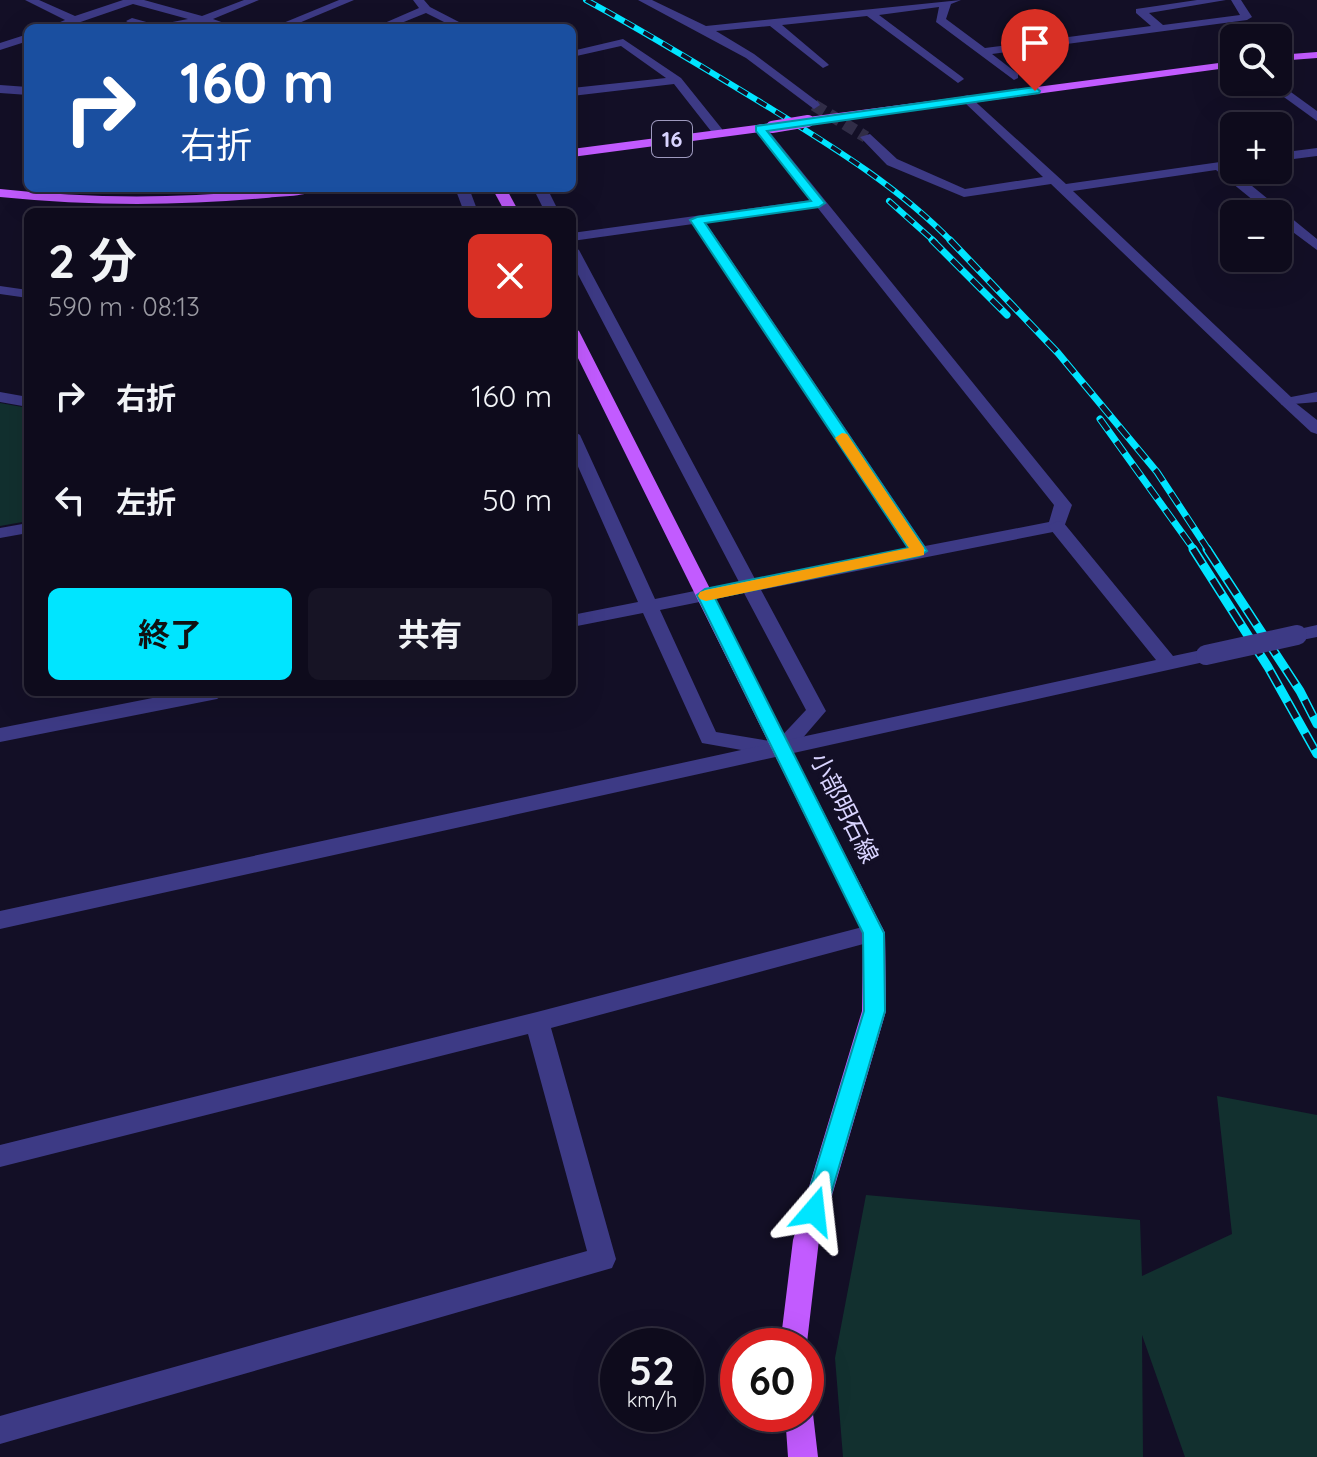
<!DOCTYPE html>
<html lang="ja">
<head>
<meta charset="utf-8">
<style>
  :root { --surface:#0e0b1c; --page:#171425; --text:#f1f3f6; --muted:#9b9ba3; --line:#2e2b3b; --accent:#00e5ff }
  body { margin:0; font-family:Quicksand,"Noto Sans JP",sans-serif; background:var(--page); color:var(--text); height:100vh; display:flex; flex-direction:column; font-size:30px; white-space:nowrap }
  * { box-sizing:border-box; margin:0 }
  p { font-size:26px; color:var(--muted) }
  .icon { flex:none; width:44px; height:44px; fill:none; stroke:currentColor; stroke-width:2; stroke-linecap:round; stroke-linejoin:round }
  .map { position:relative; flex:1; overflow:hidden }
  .drawer { position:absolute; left:24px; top:208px; width:552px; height:488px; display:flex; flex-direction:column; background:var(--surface); border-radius:12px; box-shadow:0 8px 32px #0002,0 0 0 2px var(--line) }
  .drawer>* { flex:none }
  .hud { position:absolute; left:24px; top:24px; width:552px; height:168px; border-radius:12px; box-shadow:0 8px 32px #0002,0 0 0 2px var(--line); background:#1a4fa0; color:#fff; overflow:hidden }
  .controls { position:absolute; left:1220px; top:24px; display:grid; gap:16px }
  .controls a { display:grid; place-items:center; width:72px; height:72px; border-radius:12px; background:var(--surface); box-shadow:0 8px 32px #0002,0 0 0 2px var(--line); font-size:40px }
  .speed { position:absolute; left:600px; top:1328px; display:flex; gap:16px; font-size:40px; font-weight:700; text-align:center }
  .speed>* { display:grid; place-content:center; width:104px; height:104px; border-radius:50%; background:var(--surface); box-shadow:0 8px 32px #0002,0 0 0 2px var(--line); line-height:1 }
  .speed small { font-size:20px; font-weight:400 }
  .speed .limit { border:12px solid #d22; background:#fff; color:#111 }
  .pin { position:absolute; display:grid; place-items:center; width:68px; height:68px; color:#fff; margin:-82px -34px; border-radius:50% 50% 50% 0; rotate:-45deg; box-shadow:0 0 8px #0007 }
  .pin .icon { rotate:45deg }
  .me { position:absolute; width:88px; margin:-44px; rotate:17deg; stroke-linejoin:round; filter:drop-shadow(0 0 6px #0008) }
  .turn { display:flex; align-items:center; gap:28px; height:168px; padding:0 24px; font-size:36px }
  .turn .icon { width:104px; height:104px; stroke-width:2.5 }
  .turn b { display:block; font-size:56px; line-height:68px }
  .round { display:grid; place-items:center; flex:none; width:84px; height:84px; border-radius:12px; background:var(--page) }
  .head { display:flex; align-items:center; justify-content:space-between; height:136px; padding:0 24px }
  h1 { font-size:48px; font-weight:700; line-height:60px }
  .cta { display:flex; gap:16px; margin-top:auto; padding:16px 24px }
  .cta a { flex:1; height:92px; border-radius:12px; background:var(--accent); color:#111; font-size:32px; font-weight:700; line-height:92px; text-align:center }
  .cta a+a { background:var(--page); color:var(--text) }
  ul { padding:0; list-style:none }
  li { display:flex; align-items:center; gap:24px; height:104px; padding:0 24px }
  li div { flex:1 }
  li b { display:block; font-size:30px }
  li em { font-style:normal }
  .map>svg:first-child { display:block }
  .green { fill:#12302f }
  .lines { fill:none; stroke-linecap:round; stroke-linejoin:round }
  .minor-tunnel { stroke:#312d47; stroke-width:12; stroke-dasharray:12 6; stroke-linecap:butt }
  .minor { fill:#3d3a85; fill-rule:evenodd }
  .tertiary { fill:#3d3a85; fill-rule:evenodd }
  .primary { fill:#c25bff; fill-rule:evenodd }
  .rail-far2-casing { stroke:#00e5ff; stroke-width:6 }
  .rail-far1-casing { stroke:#00e5ff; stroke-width:7 }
  .rail-casing { stroke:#00e5ff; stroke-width:9 }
  .rail-far2 { stroke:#130f26; stroke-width:4; stroke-dasharray:11; stroke-linecap:butt }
  .rail-far1 { stroke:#130f26; stroke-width:5; stroke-dasharray:14; stroke-linecap:butt }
  .rail { stroke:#130f26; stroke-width:6; stroke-dasharray:18; stroke-linecap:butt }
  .tertiary-bridge { stroke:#3d3a85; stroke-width:20 }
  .primary-bridge { stroke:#c25bff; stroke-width:12 }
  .route { fill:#00e5ff; stroke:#0095a6; stroke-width:2 }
  .slow { fill:#f59e0b }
  .labels { text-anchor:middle; stroke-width:8; stroke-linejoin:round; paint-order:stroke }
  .shield { fill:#130f26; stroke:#9e99be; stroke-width:2 }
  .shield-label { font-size:22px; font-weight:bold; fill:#d9d4ff }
  .street-label { font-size:24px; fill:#d9d4ff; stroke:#130f26 }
</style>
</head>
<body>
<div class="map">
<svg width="1317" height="1457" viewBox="0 0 1317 1457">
  <rect width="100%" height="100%" fill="#130f26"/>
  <g class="green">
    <path d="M 0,403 L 28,408 L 28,521 L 0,526 Z"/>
    <path d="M 1217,1096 L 1317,1115 L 1317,1457 L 1185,1457 L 1142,1335 L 1143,1457 L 843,1457 L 835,1358 L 866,1195 L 1140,1220 L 1142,1276 L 1232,1234 Z"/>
  </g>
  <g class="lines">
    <path class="minor-tunnel" d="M 814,105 L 866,137"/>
    <g class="minor">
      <path d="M 25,0 L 39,0 L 75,16 L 123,0 L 144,0 L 202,16 L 244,0 L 259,0 L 213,19 L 238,28 C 225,28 212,23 200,23 C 176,23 149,36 126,21 L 132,18 L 157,25 L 188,19 L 133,4 L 63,28 L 46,28 L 65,20 Z"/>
      <path d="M 339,0 L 354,0 L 287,28 L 271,28 Z"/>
      <path d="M 413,0 L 424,0 L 430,7 L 459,22 L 449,28 L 434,28 L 444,22 L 426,13 L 389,28 L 373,28 L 419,8 Z"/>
      <path d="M 638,0 L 652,0 L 706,26 L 961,0 L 951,4 L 946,19 L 985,48 L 1151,26 L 1136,13 L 1136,9 L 1197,0 L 1226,0 L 1149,13 L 1163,25 L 1240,15 L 1231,0 L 1241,0 L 1252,17 L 1247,20 L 992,54 L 1018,74 L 1018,78 L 1014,80 L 936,22 L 939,7 L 879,15 L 962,77 L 964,79 L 958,83 L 867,16 L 782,25 L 827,63 L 829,65 L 823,68 L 770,26 L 716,31 L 754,54 L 818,102 L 820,105 L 814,109 L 746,58 Z"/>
      <path d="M 28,34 L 28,41 L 0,50 L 0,43 Z"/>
      <path d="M 623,39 L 681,78 L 722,129 L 722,135 L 714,135 L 674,84 L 572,96 L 572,88 L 666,78 L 621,46 L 572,57 L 572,51 Z"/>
      <path d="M 1263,82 L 1277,82 L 1317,111 L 1317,121 Z"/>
      <path d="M 0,85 L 28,87 L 28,95 L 0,93 Z"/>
      <path d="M 968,95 L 1066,184 L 1234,160 L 1234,168 L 1230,168 L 1317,239 L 1317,250 L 1278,221 L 1278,214 L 1270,214 L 1216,170 L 1073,191 L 1291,397 L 1317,392 L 1317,402 L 1282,405 L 1051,184 L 964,197 L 887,165 L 860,137 L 870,134 L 897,159 L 965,189 L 1043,177 L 964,102 L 964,96 Z"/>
      <path d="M 760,124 L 764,125 L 1072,505 L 1063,530 L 761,590 L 826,711 L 788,755 L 781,757 L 702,743 L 643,613 L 572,627 L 572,615 L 638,602 L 572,453 L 572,430 L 580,435 L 655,599 L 739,582 L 572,263 L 572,246 L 579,250 L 755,579 L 909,549 L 693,224 L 572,241 L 572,233 L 811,200 L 754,128 ZM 817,207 L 1054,505 L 1049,522 L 925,546 L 706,223 ZM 744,593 L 806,710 L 776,742 L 716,732 L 660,610 Z"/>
      <path d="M 1317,148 L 1317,156 L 1278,161 L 1278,153 Z"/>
      <path d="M 455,188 L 469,188 L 478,212 L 464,212 Z"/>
      <path d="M 533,188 L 547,188 L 559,212 L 545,212 Z"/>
      <path d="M 0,286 L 28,290 L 28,298 L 0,294 Z"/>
      <path d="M 0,392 L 28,397 L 28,407 L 0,402 Z"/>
      <path d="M 28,523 L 28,533 L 0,538 L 0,528 Z"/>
      <path d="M 183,692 L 227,692 L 217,699 L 0,742 L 0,728 Z"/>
      <path d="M 874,924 L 882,927 L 885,933 L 882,939 L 551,1028 L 616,1259 L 612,1268 L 0,1444 L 0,1416 L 587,1251 L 528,1034 L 0,1167 L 0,1145 L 537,1012 Z"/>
    </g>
    <g class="tertiary">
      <path d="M 1288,397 L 1317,420 L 1317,434 L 1311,432 L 1282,405 L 1280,402 Z"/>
      <path d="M 1057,521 L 1063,522 L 1173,656 L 1206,649 L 1216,655 L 1213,660 L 0,929 L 0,911 L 1156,660 L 1051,530 L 1048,526 Z"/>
      <path d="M 1317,625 L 1317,637 L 1297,641 L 1288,635 L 1290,631 Z"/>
    </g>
    <g class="primary">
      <path d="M 1317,52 L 1317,58 L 1278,61 L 1278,55 Z"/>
      <path d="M 1234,61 L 1234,67 L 808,125 L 802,121 L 808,117 Z"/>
      <path d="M 772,123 L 776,124 L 776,130 L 572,157 L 572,149 Z"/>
      <path d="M 281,188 L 320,188 C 307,197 281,196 266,198 C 177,206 89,206 0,197 L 0,189 C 93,199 187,199 281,188 Z"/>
      <path d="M 492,188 L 506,188 L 519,212 L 505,212 Z"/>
      <path d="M 572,327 L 579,331 L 885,933 L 886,1011 L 819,1240 L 806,1351 L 806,1346 L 780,1346 L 793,1240 L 862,1011 L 863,933 L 572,346 Z"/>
      <path d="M 806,1403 L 813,1414 L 818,1457 L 788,1457 L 785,1414 L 806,1414 Z"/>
    </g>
    <g class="rail-far2-casing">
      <g id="rail-far2">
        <path d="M 586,0 C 649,34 709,71 770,108 C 833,147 900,188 952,242"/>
        <path d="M 889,201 L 935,242"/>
      </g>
    </g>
    <g class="rail-far1-casing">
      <g id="rail-far1">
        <path d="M 932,240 L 1007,315"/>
        <path d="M 950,240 L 1058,353 L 1157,472 L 1209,551"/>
        <path d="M 1100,419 L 1195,551"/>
      </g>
    </g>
    <g class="rail-casing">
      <g id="rail">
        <path d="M 1193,549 L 1268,667 L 1317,754"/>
        <path d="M 1207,549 L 1300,691 L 1317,724"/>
      </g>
    </g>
    <use href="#rail-far2" class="rail-far2"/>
    <use href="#rail-far1" class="rail-far1"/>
    <use href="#rail" class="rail"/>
    <path class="tertiary-bridge" d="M 1206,655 L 1297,635"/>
    <path class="primary-bridge" d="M 772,127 L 808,121"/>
  </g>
  <path class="route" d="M 1035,87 L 1040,91 L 1039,93 L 767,131 L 825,203 L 819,207 L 705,223 L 927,551 L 919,556 L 715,598 L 884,933 L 885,1011 L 826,1211 L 823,1219 L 814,1222 L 806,1219 L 803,1211 L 864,1011 L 863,933 L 697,595 L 705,589 L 908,548 L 690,220 L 697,217 L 811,201 L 756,131 L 756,126 Z"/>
  <path class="slow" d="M 842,433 L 847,434 L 924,548 L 924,555 L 706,601 L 700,599 L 698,596 L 700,592 L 706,590 L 909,548 L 835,438 Z"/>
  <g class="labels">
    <rect class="shield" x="652" y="121" width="40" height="36" rx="6"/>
    <g class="shield-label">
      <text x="672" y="147">16</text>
    </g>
    <g class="street-label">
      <text transform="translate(844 808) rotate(63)" y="8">小部明石線</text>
    </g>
  </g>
</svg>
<div class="controls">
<a><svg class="icon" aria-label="search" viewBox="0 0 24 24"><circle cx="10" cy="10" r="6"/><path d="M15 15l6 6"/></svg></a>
<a>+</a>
<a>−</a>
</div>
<div class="speed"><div>52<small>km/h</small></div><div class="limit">60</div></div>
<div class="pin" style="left:1035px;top:91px;background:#d93025"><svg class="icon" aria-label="arrive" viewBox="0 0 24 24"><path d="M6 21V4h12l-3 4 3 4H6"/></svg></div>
<svg class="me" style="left:814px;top:1211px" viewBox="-20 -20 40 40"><path d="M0-17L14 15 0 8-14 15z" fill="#00e5ff" stroke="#fff" stroke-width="4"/></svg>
<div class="hud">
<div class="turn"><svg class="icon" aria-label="right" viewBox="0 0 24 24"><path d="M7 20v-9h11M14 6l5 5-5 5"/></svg><div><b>160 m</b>右折</div></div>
</div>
<section class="drawer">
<div class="head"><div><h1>2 分</h1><p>590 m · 08:13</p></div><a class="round" style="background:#d93025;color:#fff"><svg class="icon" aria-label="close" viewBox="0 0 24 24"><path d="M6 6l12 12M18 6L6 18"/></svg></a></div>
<ul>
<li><svg class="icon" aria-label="right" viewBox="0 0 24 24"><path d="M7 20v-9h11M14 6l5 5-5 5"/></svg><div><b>右折</b></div><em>160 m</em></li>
<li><svg class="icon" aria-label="left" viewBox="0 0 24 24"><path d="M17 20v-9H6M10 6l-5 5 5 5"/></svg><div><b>左折</b></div><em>50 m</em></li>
</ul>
<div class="cta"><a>終了</a><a>共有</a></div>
</section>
</div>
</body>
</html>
